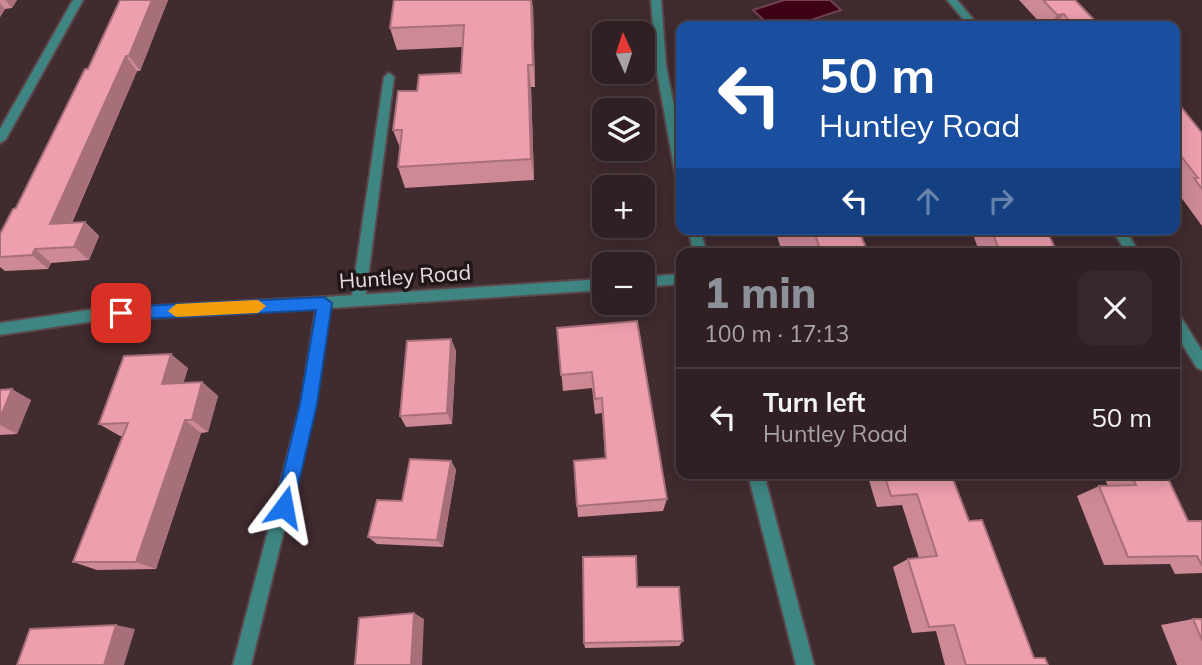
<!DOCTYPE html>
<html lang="en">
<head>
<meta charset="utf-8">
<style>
  :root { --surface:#302023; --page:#38282b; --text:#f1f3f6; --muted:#a8a3a6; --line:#4b3e41; --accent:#8c9099 }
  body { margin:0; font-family:Mulish,sans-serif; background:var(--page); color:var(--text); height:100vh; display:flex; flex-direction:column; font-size:26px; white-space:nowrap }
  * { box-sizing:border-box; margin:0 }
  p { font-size:23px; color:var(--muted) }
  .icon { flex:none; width:38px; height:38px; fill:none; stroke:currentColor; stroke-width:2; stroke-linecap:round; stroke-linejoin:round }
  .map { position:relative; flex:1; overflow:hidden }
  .side { position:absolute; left:676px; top:248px; width:504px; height:231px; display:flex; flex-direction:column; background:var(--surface); border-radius:14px; box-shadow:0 4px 18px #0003,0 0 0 2px var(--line) }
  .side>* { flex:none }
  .guide { position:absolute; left:676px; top:21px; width:504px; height:214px; border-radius:14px; box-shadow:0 4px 18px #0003,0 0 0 2px var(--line); background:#1a4fa0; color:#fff; overflow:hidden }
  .needle { width:46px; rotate:357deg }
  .tools { position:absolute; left:592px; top:21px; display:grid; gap:14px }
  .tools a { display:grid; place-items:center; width:63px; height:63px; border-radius:14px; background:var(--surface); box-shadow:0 4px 18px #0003,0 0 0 2px var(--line); font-size:35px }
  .pin { position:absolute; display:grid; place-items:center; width:60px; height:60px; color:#fff; margin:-30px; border-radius:14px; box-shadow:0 4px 10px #0006 }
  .me { position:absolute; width:77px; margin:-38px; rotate:13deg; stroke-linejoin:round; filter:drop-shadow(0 0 5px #0008) }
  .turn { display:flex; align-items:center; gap:24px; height:147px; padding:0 28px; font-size:32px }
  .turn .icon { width:91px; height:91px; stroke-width:2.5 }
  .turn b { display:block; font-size:49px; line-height:60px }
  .lanes { display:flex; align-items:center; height:66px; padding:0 28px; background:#0003; justify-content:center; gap:35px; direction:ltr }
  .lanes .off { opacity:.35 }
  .round { display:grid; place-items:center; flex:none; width:74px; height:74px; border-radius:14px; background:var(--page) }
  .head { display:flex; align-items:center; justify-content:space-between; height:119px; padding:0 28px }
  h1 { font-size:42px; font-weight:800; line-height:52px; color:var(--accent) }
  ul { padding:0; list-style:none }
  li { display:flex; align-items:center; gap:21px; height:98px; padding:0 28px; border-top:2px solid var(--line) }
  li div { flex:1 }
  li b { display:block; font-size:26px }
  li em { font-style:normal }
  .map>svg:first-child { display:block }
  .water { fill:#3f0016; stroke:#724252; stroke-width:2 }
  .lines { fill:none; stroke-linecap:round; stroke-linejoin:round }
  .lane-casing { stroke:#5b474b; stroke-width:4 }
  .street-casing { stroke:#5b474b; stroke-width:4 }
  .lane { fill:#3f8581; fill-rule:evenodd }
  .street { fill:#3f8581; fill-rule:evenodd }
  .wall { fill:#cd8996 }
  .shaded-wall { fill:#a76f7a }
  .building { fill:#ee9fae; stroke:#a76f7a; stroke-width:2 }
  .route { fill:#1a73e8; stroke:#114b97; stroke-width:2 }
  .slow { fill:#f59e0b }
  .labels { text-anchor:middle; stroke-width:7; stroke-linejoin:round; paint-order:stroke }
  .street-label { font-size:21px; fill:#e9dbdd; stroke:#201618 }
</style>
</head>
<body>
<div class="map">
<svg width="1202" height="665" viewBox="0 0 1202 665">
  <rect width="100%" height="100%" fill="#402b2f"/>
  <path class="water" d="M 784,0 L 830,0 L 841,10 L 793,26 L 770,26 L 753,10 Z"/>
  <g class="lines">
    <g class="lane-casing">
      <path id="lane" d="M 389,73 L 394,77 L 365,301 L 363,305 L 353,305 L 351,301 L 384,77 Z"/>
    </g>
    <g class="street-casing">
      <g id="street">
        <path d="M 73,0 L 83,0 L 6,139 L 0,143 L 0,129 Z"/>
        <path d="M 651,0 L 661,0 L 666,66 L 681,141 L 681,177 L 675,173 L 656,66 Z"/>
        <path d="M 947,0 L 957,0 L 979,26 L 969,26 Z"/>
        <path d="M 688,229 L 700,229 L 707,254 L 694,254 Z"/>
        <path d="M 1112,229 L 1125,229 L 1140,254 L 1127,254 Z"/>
        <path d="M 681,274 L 681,284 L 642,287 L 642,277 Z"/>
        <path d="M 604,279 L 604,290 L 330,308 L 315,404 L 251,665 L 233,665 L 301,404 L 316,309 L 95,321 L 0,335 L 0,323 L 95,309 L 324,297 Z"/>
        <path d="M 1174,312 L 1179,314 L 1202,351 L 1202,370 L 1197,368 L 1174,331 Z"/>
        <path d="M 748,474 L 764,474 L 814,665 L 796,665 Z"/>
      </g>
    </g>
    <use href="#lane" class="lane"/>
    <use href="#street" class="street"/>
  </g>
  <g class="wall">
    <path d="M 0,0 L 17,0 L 12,8 L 5,9 L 0,17 Z"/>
    <path d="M 120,0 L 168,0 L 140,71 L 137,71 L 72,223 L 85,222 L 99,236 L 89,260 L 51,263 L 48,269 L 5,271 L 0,267 L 0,234 L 16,208 L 88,69 Z"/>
    <path d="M 1019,0 L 1075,0 L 1100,26 L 1043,26 Z"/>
    <path d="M 533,7 L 535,87 L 531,87 L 534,180 L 405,188 L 398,167 L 400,148 L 393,130 L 417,91 L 461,73 L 462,47 L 397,50 L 390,28 Z"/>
    <path d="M 1174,98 L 1202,133 L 1202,226 L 1178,193 L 1181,191 L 1174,182 Z"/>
    <path d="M 775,229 L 868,229 L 862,239 L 869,254 L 808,254 L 805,246 L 781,249 Z"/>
    <path d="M 971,229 L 1046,229 L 1058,254 L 980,254 Z"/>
    <path d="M 637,321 L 667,499 L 663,511 L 578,517 L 577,506 L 605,458 L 602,413 L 595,414 L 592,388 L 563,391 L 557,328 Z"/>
    <path d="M 451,339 L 456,351 L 452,424 L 406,427 L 400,416 Z"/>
    <path d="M 188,368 L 183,383 L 202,382 L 218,396 L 208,432 L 201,433 L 156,569 L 97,570 L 73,562 L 122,436 L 120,436 L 99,424 Z"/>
    <path d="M 0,390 L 31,400 L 17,434 L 0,435 Z"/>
    <path d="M 451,461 L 456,470 L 443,547 L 377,544 L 368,537 Z"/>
    <path d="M 867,474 L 951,474 L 969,521 L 1034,658 L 1048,665 L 945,665 L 936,631 L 912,633 L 893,567 L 908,559 L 919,558 L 902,505 L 877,507 Z"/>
    <path d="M 1103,474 L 1166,474 L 1188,521 L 1202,521 L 1202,573 L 1175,574 L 1170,564 L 1104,565 L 1077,496 L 1099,486 L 1108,486 Z"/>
    <path d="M 637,587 L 683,641 L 679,646 L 585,648 L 584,643 Z"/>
    <path d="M 1193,619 L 1202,619 L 1202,665 L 1177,665 L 1161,625 Z"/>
  </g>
  <g class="shaded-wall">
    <path d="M 5,0 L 17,0 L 12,8 Z"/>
    <path d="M 152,0 L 168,0 L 140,71 L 129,56 Z"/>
    <path d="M 531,0 L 532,0 L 533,7 L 535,87 L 533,65 Z"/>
    <path d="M 0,3 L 5,9 L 0,17 Z"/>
    <path d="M 1064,14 L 1055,26 L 1049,26 L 1057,15 Z"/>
    <path d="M 126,56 L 137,71 L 65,238 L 50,224 Z"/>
    <path d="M 528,65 L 531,87 L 534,180 L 531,159 Z"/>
    <path d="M 85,222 L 99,236 L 89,260 L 74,247 Z"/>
    <path d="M 35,249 L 51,263 L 48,269 L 32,255 Z"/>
    <path d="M 451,339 L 456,351 L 452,424 L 447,413 Z"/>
    <path d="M 171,354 L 188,368 L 179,398 L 162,384 Z"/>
    <path d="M 202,382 L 218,396 L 208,432 L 192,420 Z"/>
    <path d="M 12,389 L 31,400 L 17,434 L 0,425 L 0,418 Z"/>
    <path d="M 185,420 L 201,433 L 156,569 L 136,562 Z"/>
    <path d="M 451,461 L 456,470 L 443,547 L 437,540 Z"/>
    <path d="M 414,613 L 424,619 L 422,665 L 411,665 Z"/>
    <path d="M 116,625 L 135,629 L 124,665 L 104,665 Z"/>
  </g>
  <g class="building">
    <path d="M 120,0 L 152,0 L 129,56 L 126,56 L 50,224 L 85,222 L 74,247 L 35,249 L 32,255 L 0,257 L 0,234 L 13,209 L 16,208 L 85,69 L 88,69 Z"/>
    <path d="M 394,0 L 531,0 L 533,65 L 528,65 L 531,159 L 398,167 L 402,130 L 393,130 L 398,91 L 417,91 L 419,75 L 461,73 L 464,25 L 390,28 Z"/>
    <path d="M 1043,0 L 1075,0 L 1100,26 L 1073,26 L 1064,14 L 1057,15 Z"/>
    <path d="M 1174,98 L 1202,133 L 1202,189 L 1194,178 L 1198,178 L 1174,147 Z"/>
    <path d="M 813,229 L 858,229 L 869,254 L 822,254 Z"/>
    <path d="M 991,229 L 1046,229 L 1058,254 L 1001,254 Z"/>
    <path d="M 637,321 L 667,499 L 577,506 L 574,461 L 606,458 L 602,398 L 595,399 L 592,372 L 561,375 L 557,328 Z"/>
    <path d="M 451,339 L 447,413 L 400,416 L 407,341 Z"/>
    <path d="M 171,354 L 162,384 L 202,382 L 192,420 L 185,420 L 136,562 L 73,562 L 128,423 L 99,424 L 124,356 Z"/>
    <path d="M 12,389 L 0,418 L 0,390 Z"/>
    <path d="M 410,459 L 451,461 L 437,540 L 368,537 L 377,500 L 402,501 Z"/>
    <path d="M 884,474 L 951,474 L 969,521 L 982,520 L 1034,658 L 1045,658 L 1048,665 L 966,665 L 954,625 L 929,627 L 908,559 L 937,556 L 917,494 L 891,496 Z"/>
    <path d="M 1131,474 L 1166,474 L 1188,521 L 1202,521 L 1202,566 L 1197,556 L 1128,557 L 1099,486 L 1136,485 Z"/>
    <path d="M 636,556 L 637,587 L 679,587 L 683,641 L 584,643 L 583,557 Z"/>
    <path d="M 414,613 L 411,665 L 355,665 L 359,618 Z"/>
    <path d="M 1193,619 L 1202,619 L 1202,640 Z"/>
    <path d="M 116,625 L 104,665 L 17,665 L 30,629 Z"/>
  </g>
  <path class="route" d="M 324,297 L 332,303 L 317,404 L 293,507 L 290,514 L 284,516 L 277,514 L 275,507 L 300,404 L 316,310 L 121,320 L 113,313 L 121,307 Z"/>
  <path class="slow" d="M 258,300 L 266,306 L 258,313 L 176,317 L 168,311 L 176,304 Z"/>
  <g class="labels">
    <g class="street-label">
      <text transform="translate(405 277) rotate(-4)" y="7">Huntley Road</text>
    </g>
  </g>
</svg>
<div class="tools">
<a><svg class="needle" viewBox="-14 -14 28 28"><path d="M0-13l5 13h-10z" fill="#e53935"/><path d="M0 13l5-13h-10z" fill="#a8a3a6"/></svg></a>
<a><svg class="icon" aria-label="layers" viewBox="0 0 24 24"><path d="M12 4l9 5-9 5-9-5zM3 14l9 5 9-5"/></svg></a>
<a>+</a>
<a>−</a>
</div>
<div class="pin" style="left:121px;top:313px;background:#d93025"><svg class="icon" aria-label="arrive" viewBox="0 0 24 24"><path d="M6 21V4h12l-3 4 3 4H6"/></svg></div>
<svg class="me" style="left:284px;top:507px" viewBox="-20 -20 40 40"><path d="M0-17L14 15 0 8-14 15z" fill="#1a73e8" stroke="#fff" stroke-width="4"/></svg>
<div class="guide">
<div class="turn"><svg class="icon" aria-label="left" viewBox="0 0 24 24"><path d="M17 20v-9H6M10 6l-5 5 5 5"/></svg><div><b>50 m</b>Huntley Road</div></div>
<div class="lanes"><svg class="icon" aria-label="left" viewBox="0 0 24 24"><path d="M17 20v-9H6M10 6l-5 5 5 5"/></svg><svg class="icon off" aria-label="ahead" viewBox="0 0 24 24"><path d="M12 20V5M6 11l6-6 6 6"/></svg><svg class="icon off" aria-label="right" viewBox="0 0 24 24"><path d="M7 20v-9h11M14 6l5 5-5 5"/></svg></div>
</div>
<section class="side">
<div class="head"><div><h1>1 min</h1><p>100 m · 17:13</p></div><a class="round"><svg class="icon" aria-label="close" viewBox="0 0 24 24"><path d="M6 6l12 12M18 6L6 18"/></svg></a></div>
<ul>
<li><svg class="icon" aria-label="left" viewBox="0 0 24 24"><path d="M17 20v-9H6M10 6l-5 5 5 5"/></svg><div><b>Turn left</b><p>Huntley Road</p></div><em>50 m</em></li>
</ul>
</section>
</div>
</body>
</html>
